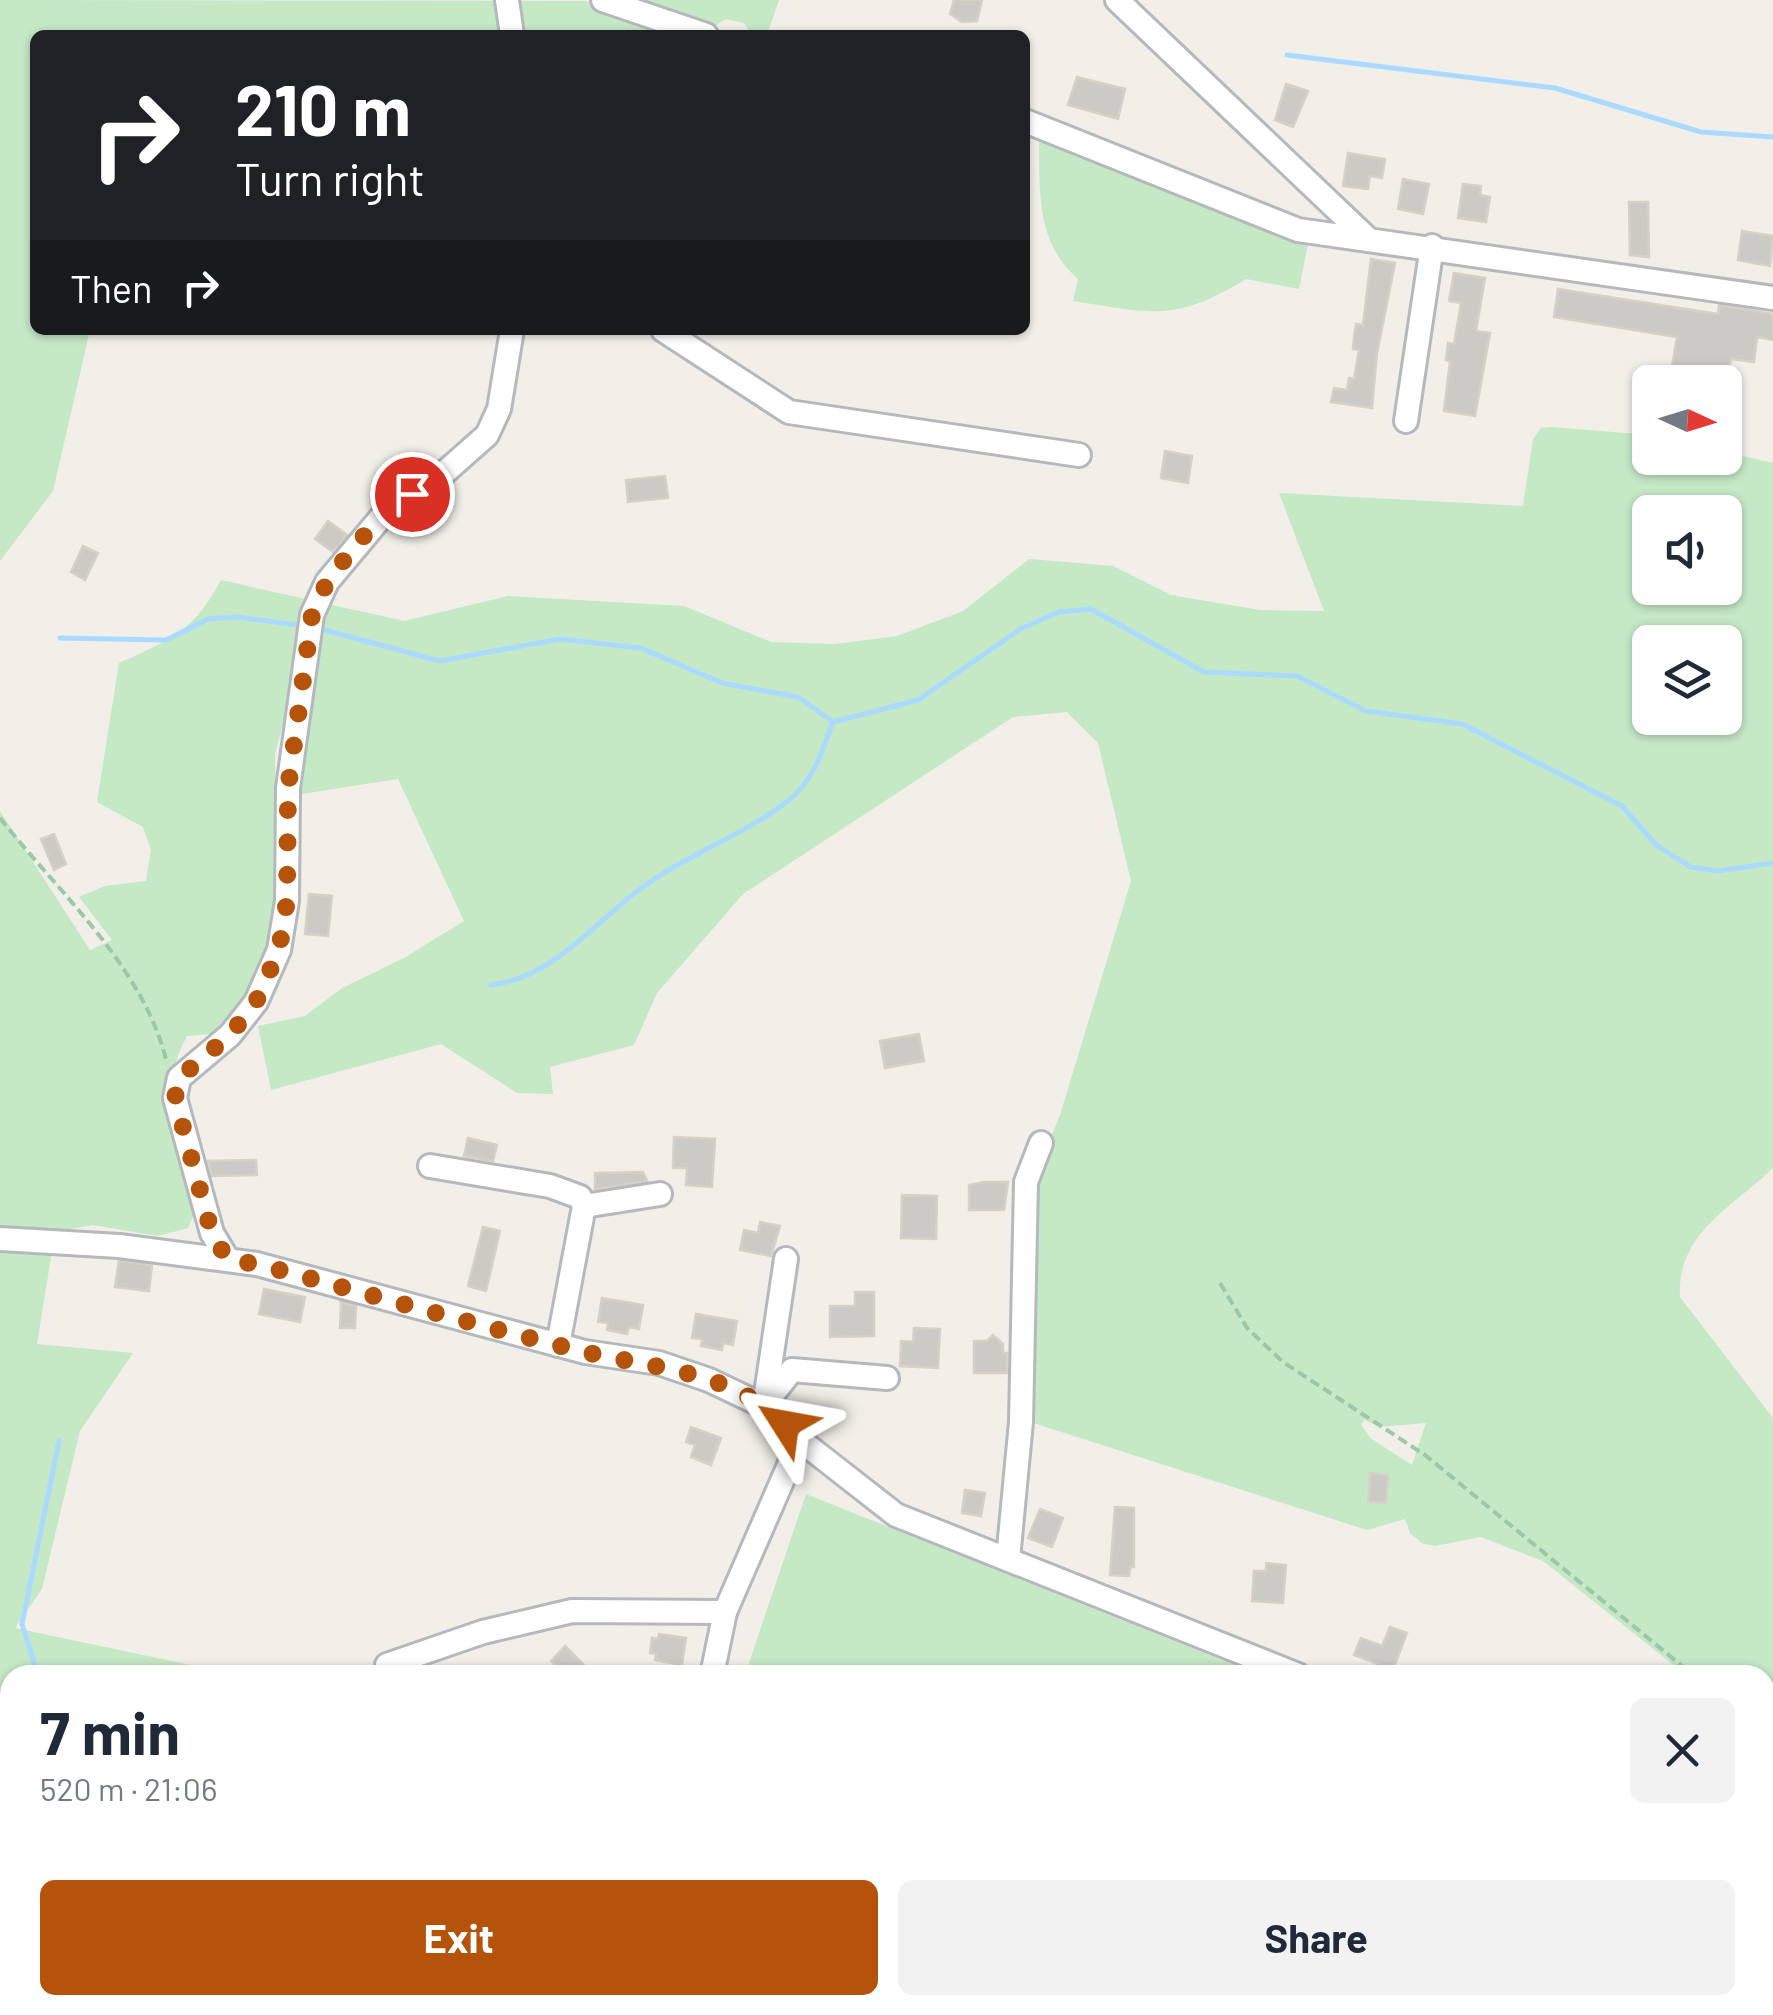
<!DOCTYPE html>
<html lang="en">
<head>
<meta charset="utf-8">
<style>
  :root { --surface:#fff; --page:#f2f2f3; --text:#1f2937; --muted:#747a83; --accent:#b45309 }
  body { margin:0; font-family:Barlow,sans-serif; background:var(--page); color:var(--text); height:100vh; display:flex; flex-direction:column; font-size:38px; white-space:nowrap }
  * { box-sizing:border-box; margin:0 }
  p { font-size:32px; color:var(--muted) }
  .icon { flex:none; width:55px; height:55px; fill:none; stroke:currentColor; stroke-width:2; stroke-linecap:round; stroke-linejoin:round }
  .map { position:relative; flex:1; overflow:hidden }
  .panel { position:absolute; left:0px; top:1665px; width:1775px; height:350px; display:flex; flex-direction:column; background:var(--surface); border-radius:30px 30px 0 0; box-shadow:0 2px 8px #0004 }
  .panel>* { flex:none }
  .guide { position:absolute; left:30px; top:30px; width:1000px; height:305px; border-radius:15px; box-shadow:0 2px 8px #0004; background:#202124; color:#fff; overflow:hidden }
  .needle { width:65px; rotate:94deg }
  .controls { position:absolute; left:1632px; top:365px; display:grid; gap:20px }
  .controls a { display:grid; place-items:center; width:110px; height:110px; border-radius:15px; background:var(--surface); box-shadow:0 2px 8px #0004; font-size:50px }
  .pin { position:absolute; display:grid; place-items:center; width:85px; height:85px; color:#fff; margin:-42px; border:5px solid #fff; border-radius:50%; box-shadow:0 2px 10px #0007 }
  .me { position:absolute; width:110px; margin:-55px; rotate:304deg; stroke-linejoin:round; filter:drop-shadow(0 0 8px #0008) }
  .turn { display:flex; align-items:center; gap:35px; height:210px; padding:0 40px; font-size:45px }
  .turn .icon { width:130px; height:130px; stroke-width:2.5 }
  .turn b { display:block; font-size:70px; line-height:85px }
  .then { display:flex; align-items:center; height:95px; padding:0 40px; background:#0003; gap:20px; font-size:38px }
  .round { display:grid; place-items:center; flex:none; width:105px; height:105px; border-radius:15px; background:var(--page) }
  .summary { display:flex; align-items:center; justify-content:space-between; height:170px; padding:0 40px }
  h1 { font-size:60px; font-weight:700; line-height:75px }
  .primary-button { display:flex; gap:20px; margin-top:auto; padding:20px 40px }
  .primary-button a { flex:1; height:115px; border-radius:15px; background:var(--accent); color:#fff; font-size:40px; font-weight:700; line-height:115px; text-align:center }
  .primary-button a+a { background:var(--page); color:var(--text) }
  .map>svg:first-child { display:block }
  .green { fill:#c5e8c5; fill-rule:evenodd }
  .lines { fill:none; stroke-linecap:round; stroke-linejoin:round }
  .stream { stroke:#aadaff; stroke-width:5 }
  .building { fill:#cccac5; stroke:#d6d1c6; stroke-width:2.5 }
  .minor-casing { stroke:#b5b8bc; stroke-width:28 }
  .path { stroke:#9cc7a9; stroke-width:4; stroke-dasharray:10 5; stroke-linecap:butt }
  .minor { stroke:#fff; stroke-width:22 }
  .route { stroke:#b45309; stroke-width:18; stroke-dasharray:0 32.4 }
</style>
</head>
<body>
<div class="map">
<svg width="1773" height="2015" viewBox="0 0 1773 2015">
  <rect width="100%" height="100%" fill="#f1efe8"/>
  <g class="green">
    <path d="M 0,0 L 586,1 L 680,35 L 35,35 L 35,330 L 90,330 L 53,491 L 0,561 Z"/>
    <path d="M 638,0 L 779,0 L 767,35 L 751,35 L 744,23 L 726,19 L 712,28 Z"/>
    <path d="M 1039,133 L 1308,244 L 1299,289 L 1246,279 C 1174,323 1152,313 1073,301 L 1078,279 C 1034,241 1040,187 1039,133 Z"/>
    <path d="M 1551,427 L 1650,435 L 1650,458 L 1725,458 L 1725,452 L 1773,463 L 1773,1168 C 1734,1206 1676,1233 1680,1297 L 1773,1418 L 1773,1742 L 1765,1737 L 1765,1675 L 1686,1675 L 1543,1561 L 1481,1537 L 1435,1546 L 1422,1543 L 1410,1533 L 1405,1519 L 1367,1530 L 1027,1421 L 1034,1385 L 1030,1350 L 1031,1185 L 1060,1115 L 1131,881 L 1098,743 L 1067,712 L 1013,717 L 743,894 L 657,993 L 634,1045 L 550,1067 L 553,1094 L 517,1093 L 441,1044 L 271,1090 L 258,1026 L 305,1016 L 342,988 L 404,958 L 464,921 L 398,779 L 295,795 L 289,700 L 275,754 L 277,907 L 259,979 L 223,1033 L 187,1036 C 152,1103 175,1146 194,1214 L 188,1228 L 158,1236 L 93,1225 L 55,1232 L 37,1344 L 133,1353 L 80,1431 L 42,1589 L 15,1628 L 238,1675 L 10,1675 L 10,2005 L 672,2005 L 671,2015 L 0,2015 L 0,811 L 90,950 L 112,940 L 79,897 L 105,886 L 146,881 L 151,850 L 143,827 L 97,802 L 119,663 C 172,639 193,632 221,580 L 404,621 L 508,596 L 684,606 L 771,642 L 835,644 L 897,636 L 963,611 L 1029,559 L 1113,566 L 1171,595 L 1260,610 L 1324,611 L 1279,493 L 1523,506 L 1533,439 L 1541,428 ZM 1650,512 L 1725,512 L 1725,588 L 1650,588 ZM 1650,642 L 1725,642 L 1725,718 L 1650,718 ZM 1365,1420 L 1380,1427 L 1426,1423 L 1412,1465 L 1370,1438 L 1361,1424 Z"/>
    <path d="M 806,1494 L 1259,1675 L 745,1675 Z"/>
    <path d="M 693,2005 L 1234,2005 L 1232,2015 L 691,2015 Z"/>
  </g>
  <g class="lines">
    <g class="stream">
      <path d="M 1287,55 L 1555,88 L 1701,132 L 1773,137"/>
      <path d="M 317,628 L 440,661 L 560,639 L 641,648 L 722,683 L 798,697 L 832,721"/>
      <path d="M 60,638 L 166,640 L 208,619 L 237,617 L 306,626"/>
      <path d="M 491,985 C 555,977 593,923 643,887 C 688,854 744,835 788,801 C 814,780 822,752 833,722 L 918,700 L 1022,628 L 1059,612 L 1091,609 L 1204,672 L 1297,676 L 1366,711 L 1462,724 L 1622,806 L 1656,845 L 1691,867 L 1718,871 L 1773,863"/>
      <path d="M 38,1675 L 22,1624 L 59,1441"/>
      <path d="M 0,1804 L 10,1812"/>
      <path d="M 250,2005 L 254,2015"/>
    </g>
  </g>
  <g class="building">
    <path d="M 954,0 L 982,0 L 977,21 L 962,22 L 950,14 Z"/>
    <path d="M 1077,77 L 1125,89 L 1118,119 L 1068,105 Z"/>
    <path d="M 1286,84 L 1308,91 L 1293,127 L 1275,120 Z"/>
    <path d="M 1348,153 L 1385,159 L 1382,178 L 1370,176 L 1368,189 L 1343,186 Z"/>
    <path d="M 1403,179 L 1429,184 L 1423,214 L 1398,209 Z"/>
    <path d="M 1463,184 L 1481,186 L 1480,195 L 1490,197 L 1486,222 L 1458,218 Z"/>
    <path d="M 1629,202 L 1648,202 L 1649,257 L 1630,255 Z"/>
    <path d="M 1742,231 L 1773,236 L 1770,266 L 1738,260 Z"/>
    <path d="M 1371,259 L 1395,263 L 1377,353 L 1372,408 L 1331,402 L 1334,388 L 1347,390 L 1349,378 L 1354,379 L 1359,350 L 1353,349 L 1354,337 L 1356,324 L 1363,325 Z"/>
    <path d="M 1454,273 L 1485,278 L 1476,331 L 1490,333 L 1475,416 L 1444,411 L 1450,361 L 1446,360 L 1448,343 L 1454,344 L 1461,303 L 1449,301 Z"/>
    <path d="M 1558,289 L 1718,314 L 1719,305 L 1773,314 L 1773,340 L 1757,337 L 1754,362 L 1731,359 L 1728,374 L 1687,367 L 1684,381 L 1670,378 L 1677,337 L 1554,317 Z"/>
    <path d="M 1165,451 L 1192,456 L 1188,483 L 1161,478 Z"/>
    <path d="M 665,476 L 668,498 L 628,502 L 626,480 Z"/>
    <path d="M 328,521 L 347,535 L 333,552 L 315,539 Z"/>
    <path d="M 83,546 L 98,553 L 85,580 L 71,572 Z"/>
    <path d="M 54,834 L 66,864 L 54,870 L 41,839 Z"/>
    <path d="M 309,894 L 332,896 L 328,936 L 305,934 Z"/>
    <path d="M 919,1034 L 924,1061 L 885,1068 L 880,1041 Z"/>
    <path d="M 674,1137 L 715,1139 L 712,1187 L 686,1185 L 687,1168 L 673,1168 Z"/>
    <path d="M 468,1138 L 497,1145 L 493,1161 L 464,1156 Z"/>
    <path d="M 256,1160 L 257,1175 L 212,1176 L 208,1161 Z"/>
    <path d="M 595,1173 L 643,1172 L 647,1181 L 595,1189 Z"/>
    <path d="M 984,1182 L 1008,1182 L 1004,1210 L 969,1210 L 969,1185 Z"/>
    <path d="M 902,1195 L 937,1196 L 936,1239 L 901,1238 Z"/>
    <path d="M 760,1222 L 780,1226 L 771,1256 L 740,1250 L 744,1230 L 758,1233 Z"/>
    <path d="M 483,1227 L 500,1231 L 486,1291 L 468,1286 Z"/>
    <path d="M 119,1261 L 152,1265 L 149,1291 L 115,1287 Z"/>
    <path d="M 264,1289 L 305,1297 L 300,1322 L 259,1314 Z"/>
    <path d="M 855,1292 L 874,1292 L 874,1336 L 830,1337 L 830,1306 L 855,1306 Z"/>
    <path d="M 602,1298 L 643,1305 L 639,1329 L 629,1327 L 627,1334 L 607,1330 L 608,1323 L 598,1322 Z"/>
    <path d="M 341,1302 L 356,1306 L 355,1328 L 340,1328 Z"/>
    <path d="M 696,1314 L 737,1321 L 733,1345 L 723,1343 L 722,1350 L 701,1346 L 702,1339 L 692,1338 Z"/>
    <path d="M 914,1328 L 940,1329 L 938,1368 L 900,1366 L 901,1341 L 913,1342 Z"/>
    <path d="M 993,1335 L 1003,1344 L 1003,1353 L 1007,1353 L 1007,1373 L 974,1373 L 974,1341 L 987,1341 Z"/>
    <path d="M 691,1427 L 721,1438 L 711,1465 L 691,1457 L 695,1445 L 686,1442 Z"/>
    <path d="M 1370,1473 L 1388,1475 L 1386,1503 L 1368,1502 Z"/>
    <path d="M 965,1490 L 985,1493 L 981,1516 L 962,1513 Z"/>
    <path d="M 1115,1507 L 1134,1508 L 1134,1567 L 1130,1567 L 1129,1576 L 1110,1575 Z"/>
    <path d="M 1040,1509 L 1063,1518 L 1052,1547 L 1028,1538 Z"/>
    <path d="M 1266,1563 L 1286,1565 L 1283,1603 L 1252,1601 L 1254,1571 L 1266,1571 Z"/>
    <path d="M 1390,1627 L 1407,1633 L 1393,1670 L 1354,1655 L 1361,1638 L 1382,1646 Z"/>
    <path d="M 659,1634 L 686,1638 L 682,1665 L 655,1660 L 656,1654 L 650,1653 L 652,1638 L 658,1639 Z"/>
    <path d="M 565,1646 L 594,1675 L 565,1675 L 551,1661 Z"/>
  </g>
  <g class="lines">
    <g class="minor-casing">
      <g id="minor">
        <path d="M 507,0 L 512,35"/>
        <path d="M 603,0 L 706,35"/>
        <path d="M 1117,0 L 1369,240"/>
        <path d="M 1025,121 L 1298,230 L 1773,298"/>
        <path d="M 663,330 L 789,412 L 1079,455"/>
        <path d="M 1406,421 L 1432,246"/>
        <path d="M 430,1166 L 550,1186 L 580,1197 L 584,1206 L 558,1345"/>
        <path d="M 584,1206 L 660,1194"/>
        <path d="M 0,1239 L 119,1246 L 257,1264 L 585,1352 L 659,1363 L 709,1380 L 770,1409 L 800,1440 L 896,1515 L 1298,1675"/>
        <path d="M 228,1260 L 212,1233 L 175,1098 L 179,1078 L 230,1035 L 256,1002 L 279,950 L 287,901 L 288,788 L 312,615 L 327,582 L 389,508 L 435,481 L 487,435 L 499,409 L 512,330"/>
        <path d="M 769,1399 L 792,1370 L 887,1378"/>
        <path d="M 764,1407 L 786,1259"/>
        <path d="M 1008,1559 L 1021,1422 L 1026,1182 L 1041,1143"/>
        <path d="M 387,1665 L 483,1632 L 572,1611 L 725,1612"/>
        <path d="M 712,1675 L 725,1612 L 800,1440"/>
        <path d="M 1765,1853 L 1773,1856"/>
        <path d="M 1462,2005 L 1488,2015"/>
        <path d="M 675,2015 L 677,2005"/>
        <path d="M 1377,2015 L 1378,2005"/>
      </g>
    </g>
    <g class="path">
      <path d="M 0,818 C 58,892 146,969 167,1064"/>
      <path d="M 1220,1283 L 1247,1328 L 1283,1362 L 1425,1455 L 1693,1675"/>
      <path d="M 1765,1729 L 1773,1734"/>
    </g>
    <use href="#minor" class="minor"/>
  </g>
  <g class="lines">
    <path class="route" d="M 412,494 L 389,508 L 354,547 L 327,582 L 312,615 L 288,788 L 287,901 L 279,950 L 256,1002 L 230,1035 L 179,1078 L 175,1098 L 212,1234 L 228,1260 L 257,1264 C 365,1293 472,1324 581,1351 C 651,1368 730,1370 785,1424"/>
  </g>
</svg>
<div class="controls">
<a><svg class="needle" viewBox="-14 -14 28 28"><path d="M0-13l5 13h-10z" fill="#e53935"/><path d="M0 13l5-13h-10z" fill="#747a83"/></svg></a>
<a><svg class="icon" aria-label="sound" viewBox="0 0 24 24"><path d="M4 9h4l5-4v14l-5-4H4zM17 9q2 3 0 6"/></svg></a>
<a><svg class="icon" aria-label="layers" viewBox="0 0 24 24"><path d="M12 4l9 5-9 5-9-5zM3 14l9 5 9-5"/></svg></a>
</div>
<div class="pin" style="left:412px;top:494px;background:#d93025"><svg class="icon" aria-label="arrive" viewBox="0 0 24 24"><path d="M6 21V4h12l-3 4 3 4H6"/></svg></div>
<svg class="me" style="left:785px;top:1424px" viewBox="-20 -20 40 40"><path d="M0-17L14 15 0 8-14 15z" fill="#b45309" stroke="#fff" stroke-width="4"/></svg>
<div class="guide">
<div class="turn"><svg class="icon" aria-label="right" viewBox="0 0 24 24"><path d="M7 20v-9h11M14 6l5 5-5 5"/></svg><div><b>210 m</b>Turn right</div></div>
<div class="then">Then<svg class="icon" aria-label="right" viewBox="0 0 24 24"><path d="M7 20v-9h11M14 6l5 5-5 5"/></svg></div>
</div>
<section class="panel">
<div class="summary"><div><h1>7 min</h1><p>520 m · 21:06</p></div><a class="round"><svg class="icon" aria-label="close" viewBox="0 0 24 24"><path d="M6 6l12 12M18 6L6 18"/></svg></a></div>
<div class="primary-button"><a>Exit</a><a>Share</a></div>
</section>
</div>
</body>
</html>
